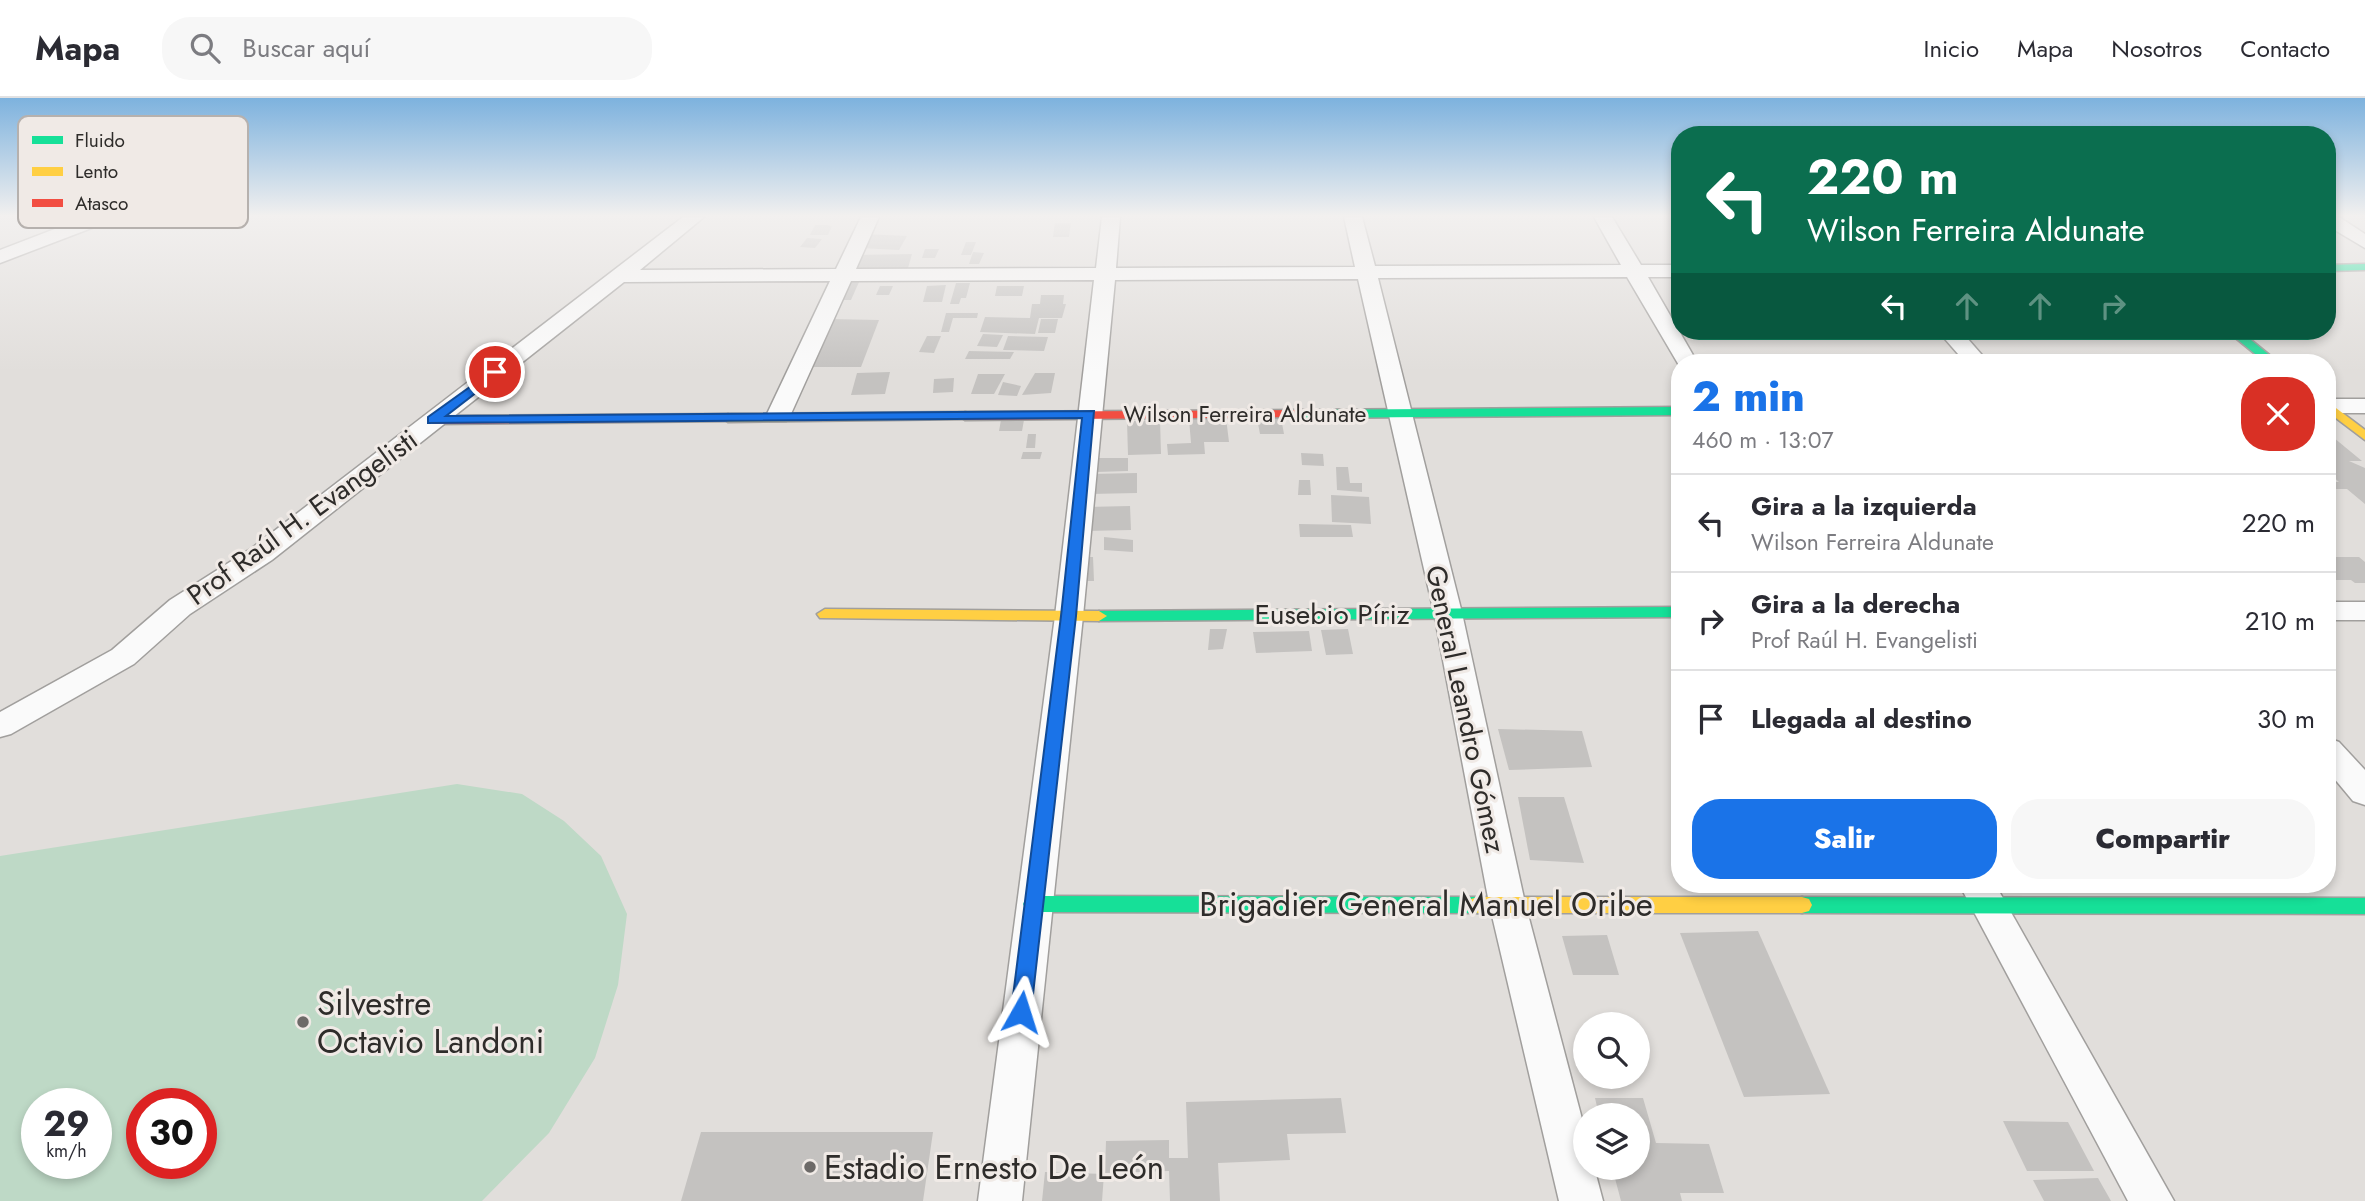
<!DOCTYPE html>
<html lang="es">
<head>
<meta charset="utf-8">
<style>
  :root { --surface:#fff; --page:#f7f7f7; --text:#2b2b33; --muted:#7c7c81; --line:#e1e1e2; --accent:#1a73e8 }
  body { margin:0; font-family:Jost,sans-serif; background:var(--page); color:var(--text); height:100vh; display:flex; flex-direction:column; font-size:26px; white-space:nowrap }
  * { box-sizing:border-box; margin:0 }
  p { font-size:23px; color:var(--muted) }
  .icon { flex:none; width:38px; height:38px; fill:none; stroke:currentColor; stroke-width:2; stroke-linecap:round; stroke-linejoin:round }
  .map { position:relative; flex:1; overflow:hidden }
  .panel { position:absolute; left:1671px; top:256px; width:665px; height:539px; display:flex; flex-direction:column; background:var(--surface); border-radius:28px; box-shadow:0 4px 10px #0003 }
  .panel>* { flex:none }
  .guide { position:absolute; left:1671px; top:28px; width:665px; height:214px; border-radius:28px; box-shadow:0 4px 10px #0003; background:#0b6e4f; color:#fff; overflow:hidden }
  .buttons { position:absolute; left:1573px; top:914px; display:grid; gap:14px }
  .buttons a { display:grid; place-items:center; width:77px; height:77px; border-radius:50%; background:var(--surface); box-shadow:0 4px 10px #0003; font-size:35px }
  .speed { position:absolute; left:21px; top:990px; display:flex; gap:14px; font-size:35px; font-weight:700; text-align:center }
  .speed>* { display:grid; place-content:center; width:91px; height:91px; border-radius:50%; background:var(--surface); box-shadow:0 4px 10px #0003; line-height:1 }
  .speed small { font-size:18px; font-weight:400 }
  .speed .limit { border:10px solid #d22; background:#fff; color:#111 }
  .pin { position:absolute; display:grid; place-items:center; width:60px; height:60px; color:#fff; margin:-30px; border:4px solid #fff; border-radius:50%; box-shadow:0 2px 7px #0007 }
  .me { position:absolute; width:77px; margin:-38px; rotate:6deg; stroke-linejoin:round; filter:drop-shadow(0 0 5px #0008) }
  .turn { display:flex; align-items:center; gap:24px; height:147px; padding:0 21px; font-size:32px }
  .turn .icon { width:91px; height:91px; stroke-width:2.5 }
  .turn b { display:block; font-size:49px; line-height:60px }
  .lanes { display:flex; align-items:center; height:66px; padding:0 21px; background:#0003; justify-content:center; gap:35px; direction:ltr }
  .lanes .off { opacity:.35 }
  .round { display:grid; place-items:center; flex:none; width:74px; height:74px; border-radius:28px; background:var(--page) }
  .head { display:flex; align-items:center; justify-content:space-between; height:119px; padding:0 21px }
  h1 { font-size:42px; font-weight:800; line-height:52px; color:var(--accent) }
  .cta { display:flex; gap:14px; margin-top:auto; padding:14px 21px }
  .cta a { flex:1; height:80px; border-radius:28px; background:var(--accent); color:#fff; font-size:28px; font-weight:800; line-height:80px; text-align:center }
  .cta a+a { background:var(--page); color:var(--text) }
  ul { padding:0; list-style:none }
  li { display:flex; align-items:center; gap:21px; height:98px; padding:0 21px; border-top:2px solid var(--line) }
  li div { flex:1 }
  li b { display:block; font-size:26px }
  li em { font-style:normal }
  header { display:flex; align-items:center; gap:42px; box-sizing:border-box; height:98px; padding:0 35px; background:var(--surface); border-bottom:2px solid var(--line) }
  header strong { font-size:33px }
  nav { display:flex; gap:38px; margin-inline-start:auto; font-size:24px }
  .search { width:490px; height:63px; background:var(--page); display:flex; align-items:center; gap:18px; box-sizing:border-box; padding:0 24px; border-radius:28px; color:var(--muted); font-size:26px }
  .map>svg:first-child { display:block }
  .green { fill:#bed9c6; fill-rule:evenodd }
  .building { fill:#c4c2c0 }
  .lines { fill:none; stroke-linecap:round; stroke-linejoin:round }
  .street-casing { stroke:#a19f9d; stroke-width:3 }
  .fast-casing { stroke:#a19f9d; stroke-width:3 }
  .slow-casing { stroke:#a19f9d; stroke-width:3 }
  .jam-casing { stroke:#a19f9d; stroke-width:3 }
  .street { fill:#fafafa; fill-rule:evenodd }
  .fast { fill:#16e098; fill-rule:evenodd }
  .slow { fill:#ffcf43; fill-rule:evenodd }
  .jam { fill:#f24e42; fill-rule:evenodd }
  .route { fill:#1a73e8; stroke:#114b97; stroke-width:2 }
  .poi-dot { fill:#6d6a68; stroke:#f0eae6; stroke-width:2.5 }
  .labels { text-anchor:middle; stroke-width:6; stroke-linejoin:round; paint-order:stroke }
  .far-street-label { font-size:23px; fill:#2e2c2a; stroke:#f0eae6 }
  .street-label { font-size:28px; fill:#2e2c2a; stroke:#f0eae6 }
  .near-street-label { font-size:33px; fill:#2e2c2a; stroke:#f0eae6 }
  .near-poi-label { font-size:33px; fill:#2e2c2a; stroke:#f0eae6; text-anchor:start }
  .key { fill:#f0eae6; stroke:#b6b1ae; stroke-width:2 }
  .key-label { font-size:19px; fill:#2e2c2a }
</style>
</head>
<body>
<header>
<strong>Mapa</strong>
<div class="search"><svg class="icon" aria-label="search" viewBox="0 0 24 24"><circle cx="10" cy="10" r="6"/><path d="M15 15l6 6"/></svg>Buscar aquí</div>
<nav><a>Inicio</a><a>Mapa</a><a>Nosotros</a><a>Contacto</a></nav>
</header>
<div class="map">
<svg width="2365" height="1103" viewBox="0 0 2365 1103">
  <rect width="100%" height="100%" fill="#e1dedb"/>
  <path class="green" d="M 457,686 L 522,696 L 564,723 L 601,758 L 627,816 L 618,887 L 595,960 L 549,1035 L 482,1103 L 0,1103 L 0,758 ZM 37,1006 L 96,1006 L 96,1066 L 37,1066 ZM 142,1006 L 201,1006 L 201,1066 L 142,1066 Z"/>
  <g class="building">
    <path d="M 1055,125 L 1071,125 L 1069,139 L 1053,139 Z"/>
    <path d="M 815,127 L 826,127 L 832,128 L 828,137 L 810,137 Z"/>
    <path d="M 865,136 L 907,138 L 899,152 L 861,150 Z"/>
    <path d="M 807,140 L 822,141 L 815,150 L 800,149 Z"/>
    <path d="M 966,144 L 976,144 L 971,157 L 961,157 Z"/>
    <path d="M 925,151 L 939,151 L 935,160 L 922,160 Z"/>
    <path d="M 973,154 L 984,155 L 979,166 L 969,166 Z"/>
    <path d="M 912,156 L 908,170 L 849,171 L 854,157 Z"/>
    <path d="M 849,184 L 859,184 L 851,202 L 842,202 Z"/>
    <path d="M 956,185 L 970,185 L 966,200 L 961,200 L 959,206 L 950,206 Z"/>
    <path d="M 946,187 L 942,204 L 923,204 L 927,188 Z"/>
    <path d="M 880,188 L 893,188 L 889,197 L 876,197 Z"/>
    <path d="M 997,188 L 1024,188 L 1022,198 L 995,198 Z"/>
    <path d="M 1041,197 L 1064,197 L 1063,206 L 1066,206 L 1062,220 L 1039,220 L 1035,236 L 980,234 L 985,219 L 1030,220 L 1032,206 L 1040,206 Z"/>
    <path d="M 946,215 L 978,215 L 977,220 L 953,220 L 949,234 L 941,234 Z"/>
    <path d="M 829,221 L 879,222 L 861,269 L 808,269 Z"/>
    <path d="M 1041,221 L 1058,221 L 1055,235 L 1038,235 Z"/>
    <path d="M 983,236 L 1003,237 L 997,249 L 977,248 Z"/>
    <path d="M 927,238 L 941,238 L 934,255 L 919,254 Z"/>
    <path d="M 1008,238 L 1048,239 L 1044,253 L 1003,252 Z"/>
    <path d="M 969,253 L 1014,254 L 1010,261 L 965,261 Z"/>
    <path d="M 890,274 L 885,296 L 851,297 L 857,275 Z"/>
    <path d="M 1035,275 L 1055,275 L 1051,295 L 1022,297 Z"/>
    <path d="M 978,276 L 1005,276 L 994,296 L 971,296 Z"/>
    <path d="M 954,280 L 953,294 L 933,295 L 934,281 Z"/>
    <path d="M 1003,284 L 1021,288 L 1017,298 L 998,297 Z"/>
    <path d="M 1226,320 L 1229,344 L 1204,344 L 1205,356 L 1168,357 L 1167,346 L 1191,345 L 1189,321 Z"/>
    <path d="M 1257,320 L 1281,320 L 1284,336 L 1260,336 Z"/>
    <path d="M 1001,322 L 1024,322 L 1022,333 L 999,333 Z"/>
    <path d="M 1160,322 L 1161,356 L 1128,357 L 1127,323 Z"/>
    <path d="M 2328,335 L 2362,363 L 2349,363 L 2365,370 L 2365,406 L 2347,391 L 2328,391 L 2328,384 L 2339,384 L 2328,374 Z"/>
    <path d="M 1028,336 L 1036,336 L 1035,350 L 1026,350 Z"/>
    <path d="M 1023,354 L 1042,354 L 1040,361 L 1021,361 Z"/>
    <path d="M 1301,355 L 1323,356 L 1324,368 L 1302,367 Z"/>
    <path d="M 1096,360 L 1128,360 L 1128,373 L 1096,374 Z"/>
    <path d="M 1336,369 L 1348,369 L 1350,385 L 1362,385 L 1362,394 L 1337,392 Z"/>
    <path d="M 1137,375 L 1137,395 L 1090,396 L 1090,376 Z"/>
    <path d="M 1299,382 L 1310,382 L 1311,397 L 1298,397 Z"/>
    <path d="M 1331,397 L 1369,399 L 1371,426 L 1332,424 Z"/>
    <path d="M 1130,408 L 1131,432 L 1085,433 L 1086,409 Z"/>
    <path d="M 1299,426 L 1351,427 L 1353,439 L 1300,439 Z"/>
    <path d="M 1104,439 L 1133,442 L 1133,454 L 1104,452 Z"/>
    <path d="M 1076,459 L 1093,459 L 1094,483 L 1076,483 Z"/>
    <path d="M 2328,459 L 2359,459 L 2365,464 L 2365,485 L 2355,485 L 2351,482 L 2328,482 Z"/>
    <path d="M 1210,531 L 1227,531 L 1223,551 L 1208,552 Z"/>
    <path d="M 1348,531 L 1353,556 L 1326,557 L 1321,532 Z"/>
    <path d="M 1309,533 L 1312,553 L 1256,555 L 1253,534 Z"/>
    <path d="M 1498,631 L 1582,633 L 1592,669 L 1509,672 Z"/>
    <path d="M 1518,699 L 1564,699 L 1584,765 L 1530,762 Z"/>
    <path d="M 1758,833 L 1830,996 L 1744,999 L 1680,835 Z"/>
    <path d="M 1607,837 L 1619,877 L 1573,877 L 1562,838 Z"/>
    <path d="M 1341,1000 L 1346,1035 L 1287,1036 L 1290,1062 L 1218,1065 L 1220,1103 L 1170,1103 L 1169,1073 L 1105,1075 L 1106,1043 L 1169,1042 L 1169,1060 L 1188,1060 L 1186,1004 Z"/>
    <path d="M 1595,1000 L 1643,1000 L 1656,1045 L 1709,1046 L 1724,1095 L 1680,1095 L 1682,1103 L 1621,1103 L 1612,1069 L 1638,1069 L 1638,1017 L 1599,1017 Z"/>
    <path d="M 2003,1023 L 2068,1024 L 2094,1073 L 2027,1073 Z"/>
    <path d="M 701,1034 L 933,1034 L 923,1103 L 681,1103 Z"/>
    <path d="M 1045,1074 L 1104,1076 L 1102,1103 L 1042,1103 Z"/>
    <path d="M 2098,1080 L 2111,1103 L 2044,1103 L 2033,1082 Z"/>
  </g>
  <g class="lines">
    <g class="street-casing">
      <g id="street">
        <path d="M 86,119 L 112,119 L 110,123 L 0,165 L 0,152 Z"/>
        <path d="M 683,119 L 704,119 L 640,172 L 836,171 L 861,119 L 879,119 L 856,171 L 1096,170 L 1102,119 L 1120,119 L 1116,170 L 1355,169 L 1344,119 L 1362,119 L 1375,168 L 1621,167 L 1594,119 L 1612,119 L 1641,167 L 1680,167 L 1680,179 L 1648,179 L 1697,264 L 1680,264 L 1680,269 L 1627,179 L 1378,180 L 1462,515 L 1525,805 L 1586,1036 L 1586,1069 L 1594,1069 L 1603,1103 L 1559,1103 L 1489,805 L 1434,515 L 1358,181 L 1115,182 L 1083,518 L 1022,1103 L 978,1103 L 1055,518 L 1094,182 L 851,183 L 790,318 L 786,323 L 770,323 L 766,318 L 830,183 L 624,184 L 272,462 L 190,516 L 134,566 L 11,636 L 0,639 L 0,614 L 112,552 L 170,502 L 252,450 Z"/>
        <path d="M 2328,119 L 2339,119 L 2365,136 L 2365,150 L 2328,128 Z"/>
        <path d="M 1938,233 L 1961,233 L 1988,264 L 1965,264 Z"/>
        <rect x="2328" y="301" width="37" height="14"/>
        <rect x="2328" y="504" width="37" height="18"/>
        <path d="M 2328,640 L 2339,644 L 2365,672 L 2365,707 L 2353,703 L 2328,673 Z"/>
        <path d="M 1959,786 L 1995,786 L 2174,1103 L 2128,1103 Z"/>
      </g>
    </g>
    <g class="fast-casing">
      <g id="fast">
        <path d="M 2365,166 L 2365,172 L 2328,173 L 2328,167 Z"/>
        <path d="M 2227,233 L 2240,233 L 2278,264 L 2265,264 Z"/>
        <path d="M 1680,309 L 1680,317 L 1296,320 L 1290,316 L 1296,312 Z"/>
        <path d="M 1680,509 L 1680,519 L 1099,523 L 1091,518 L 1099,513 Z"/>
        <path d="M 1033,798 L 1478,799 L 1485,801 L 1488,807 L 1485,813 L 1478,815 L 1033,814 L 1026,812 L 1023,806 L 1026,800 Z"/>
        <path d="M 1802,799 L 2365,800 L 2365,816 L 1802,815 L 1795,813 L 1792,807 L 1795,801 Z"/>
      </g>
    </g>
    <g class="slow-casing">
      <g id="slow">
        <path d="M 2328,304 L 2365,332 L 2365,342 L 2328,314 Z"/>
        <path d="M 965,314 L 969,315 L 969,321 L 728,324 L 722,320 L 728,316 Z"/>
        <path d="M 825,511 L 1099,513 L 1107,518 L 1099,523 L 820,520 L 817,516 Z"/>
        <path d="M 1478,799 L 1802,799 L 1809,801 L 1812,807 L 1809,813 L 1802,815 L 1478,815 L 1471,813 L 1468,807 L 1471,801 Z"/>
      </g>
    </g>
    <g class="jam-casing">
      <g id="jam">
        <path d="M 1296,312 L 1300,313 L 1300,319 L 965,322 L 959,318 L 965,314 Z"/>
        <path d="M 728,316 L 734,320 L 732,323 L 433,326 L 427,322 L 433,318 Z"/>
      </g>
    </g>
    <use href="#street" class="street"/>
    <use href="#fast" class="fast"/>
    <use href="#slow" class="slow"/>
    <use href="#jam" class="jam"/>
  </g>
  <linearGradient id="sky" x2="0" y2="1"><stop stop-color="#7db2de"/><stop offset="0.43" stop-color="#f2f0ef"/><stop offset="1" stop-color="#f2f0ef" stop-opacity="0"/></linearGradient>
  <rect width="2365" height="274" fill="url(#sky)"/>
  <path class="route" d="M 495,271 L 501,274 L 499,277 L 446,318 L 1094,313 L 1076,518 L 1031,914 L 1028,920 L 1021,923 L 1014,920 L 1011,914 L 1061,518 L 1082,320 L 428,325 L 428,319 Z"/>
  <g class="poi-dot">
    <circle cx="303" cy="924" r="7"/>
    <circle cx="810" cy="1069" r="7"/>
  </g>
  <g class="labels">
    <g class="far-street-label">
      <text x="1245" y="324">Wilson Ferreira Aldunate</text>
    </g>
    <g class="street-label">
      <text transform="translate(302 419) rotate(-36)" y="10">Prof Raúl H. Evangelisti</text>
      <text x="1332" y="526">Eusebio Píriz</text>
      <text transform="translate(1466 611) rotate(78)" y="10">General Leandro Gómez</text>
    </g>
    <g class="near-street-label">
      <text x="1426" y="818">Brigadier General Manuel Oribe</text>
    </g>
    <g class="near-poi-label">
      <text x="317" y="917">Silvestre<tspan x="317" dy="38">Octavio Landoni</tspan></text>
      <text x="824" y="1081">Estadio Ernesto De León</text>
    </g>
  </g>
  <rect x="18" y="18" width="230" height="112" rx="10" class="key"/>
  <rect x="32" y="38" width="31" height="8" fill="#16e098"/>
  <rect x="32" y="69" width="31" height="9" fill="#ffcf43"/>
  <rect x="32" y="101" width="31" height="8" fill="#f24e42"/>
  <g class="key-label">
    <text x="75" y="49">Fluido</text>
    <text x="75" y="80">Lento</text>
    <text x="75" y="112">Atasco</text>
  </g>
</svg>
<div class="buttons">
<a><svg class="icon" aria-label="search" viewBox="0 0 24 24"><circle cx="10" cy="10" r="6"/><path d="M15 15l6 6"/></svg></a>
<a><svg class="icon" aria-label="layers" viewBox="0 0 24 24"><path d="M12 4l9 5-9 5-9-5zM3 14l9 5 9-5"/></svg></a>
</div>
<div class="speed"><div>29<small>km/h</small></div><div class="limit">30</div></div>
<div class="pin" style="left:495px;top:274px;background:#d93025"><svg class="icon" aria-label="arrive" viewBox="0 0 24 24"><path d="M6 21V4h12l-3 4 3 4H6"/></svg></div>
<svg class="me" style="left:1021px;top:914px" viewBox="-20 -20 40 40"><path d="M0-17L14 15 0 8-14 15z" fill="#1a73e8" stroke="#fff" stroke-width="4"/></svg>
<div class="guide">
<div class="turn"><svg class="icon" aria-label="left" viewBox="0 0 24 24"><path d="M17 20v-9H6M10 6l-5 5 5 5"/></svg><div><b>220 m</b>Wilson Ferreira Aldunate</div></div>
<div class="lanes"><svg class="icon" aria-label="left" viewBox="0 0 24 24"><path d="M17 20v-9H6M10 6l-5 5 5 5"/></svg><svg class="icon off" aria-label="ahead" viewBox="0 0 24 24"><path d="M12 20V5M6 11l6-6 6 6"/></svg><svg class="icon off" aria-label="ahead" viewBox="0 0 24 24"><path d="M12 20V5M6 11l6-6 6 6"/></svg><svg class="icon off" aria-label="right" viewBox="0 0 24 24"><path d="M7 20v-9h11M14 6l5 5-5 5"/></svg></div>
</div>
<section class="panel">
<div class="head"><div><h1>2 min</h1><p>460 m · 13:07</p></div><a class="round" style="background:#d93025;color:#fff"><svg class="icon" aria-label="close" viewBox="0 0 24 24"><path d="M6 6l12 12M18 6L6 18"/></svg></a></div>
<ul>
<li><svg class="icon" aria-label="left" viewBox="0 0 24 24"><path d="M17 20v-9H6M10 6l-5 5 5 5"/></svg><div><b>Gira a la izquierda</b><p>Wilson Ferreira Aldunate</p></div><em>220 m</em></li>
<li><svg class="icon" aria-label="right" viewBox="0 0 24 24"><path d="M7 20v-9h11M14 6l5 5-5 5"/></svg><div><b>Gira a la derecha</b><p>Prof Raúl H. Evangelisti</p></div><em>210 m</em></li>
<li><svg class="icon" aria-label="arrive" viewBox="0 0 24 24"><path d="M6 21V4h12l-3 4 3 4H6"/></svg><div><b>Llegada al destino</b></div><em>30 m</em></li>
</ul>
<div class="cta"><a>Salir</a><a>Compartir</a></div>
</section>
</div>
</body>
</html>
